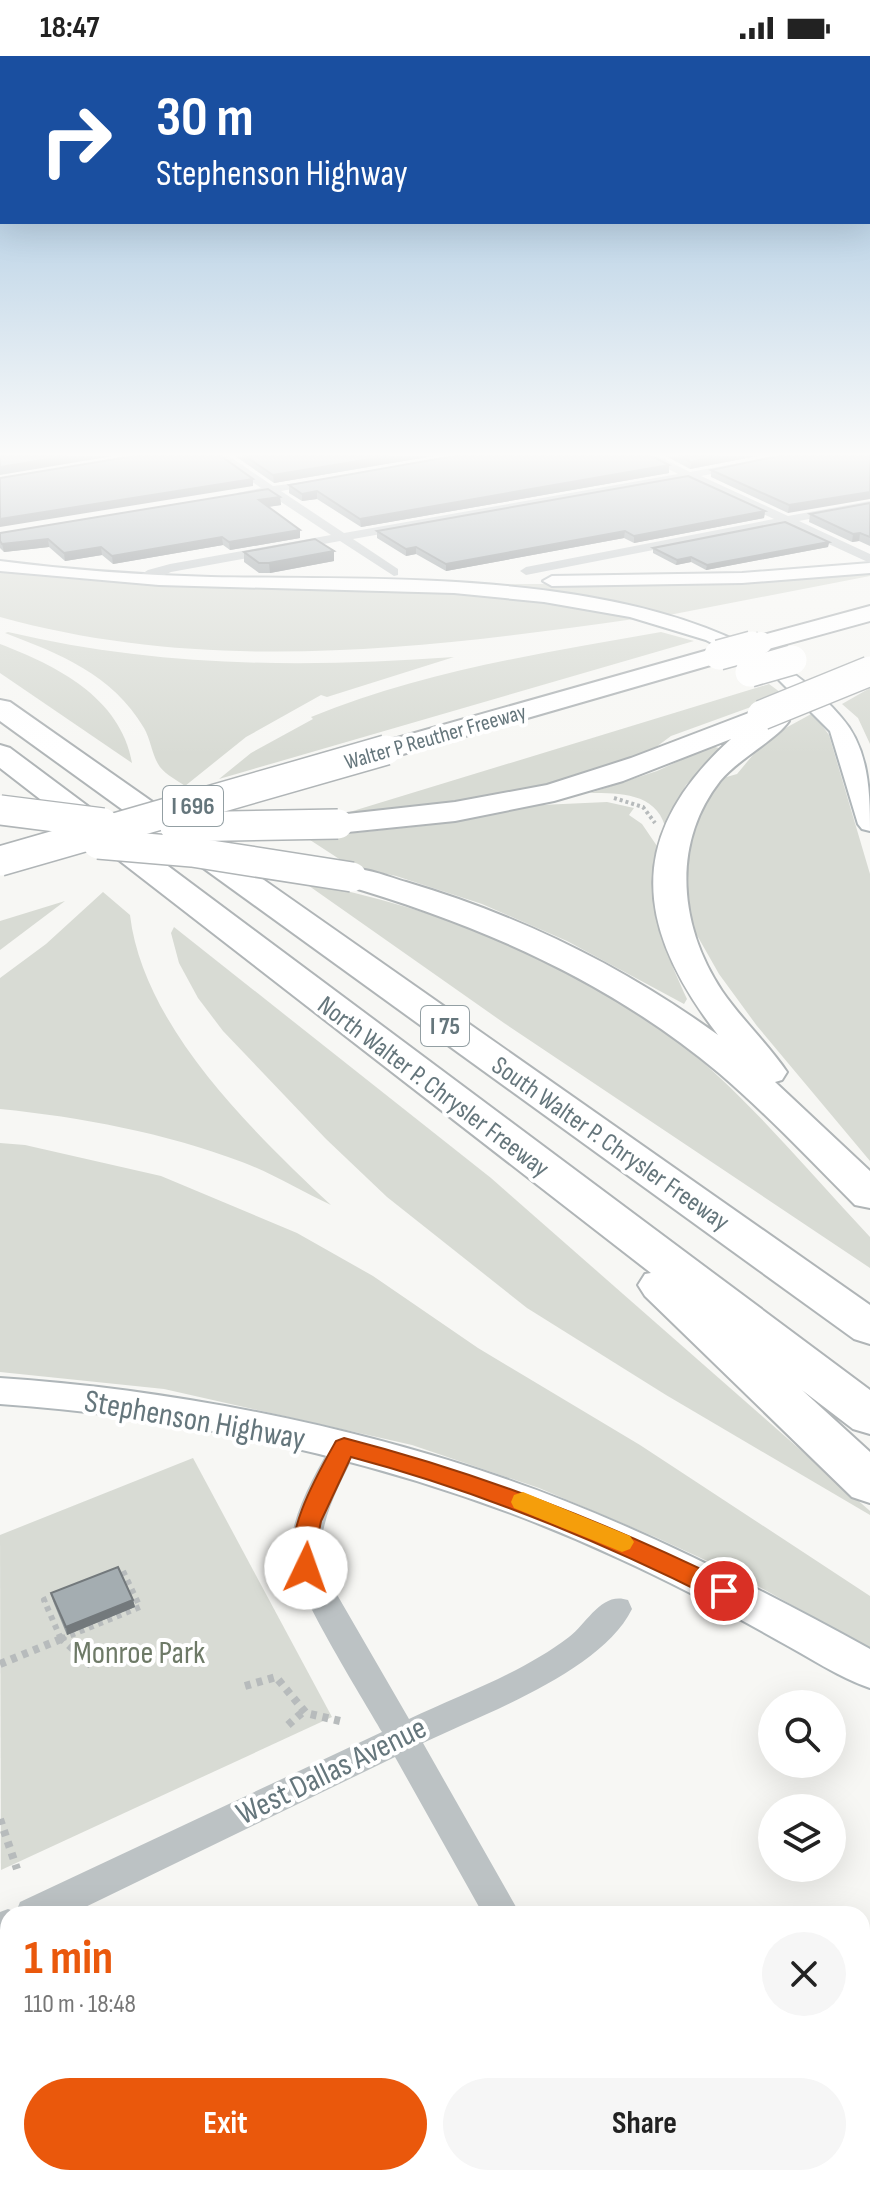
<!DOCTYPE html>
<html lang="en">
<head>
<meta charset="utf-8">
<style>
  :root { --surface:#fff; --page:#f6f6f6; --text:#222; --muted:#767676; --accent:#ea580c }
  body { margin:0; font-family:"Sofia Sans Condensed",sans-serif; background:var(--page); color:var(--text); height:100vh; display:flex; flex-direction:column; font-size:30px; white-space:nowrap }
  * { box-sizing:border-box; margin:0 }
  p { font-size:26px; color:var(--muted) }
  .icon { flex:none; width:44px; height:44px; fill:none; stroke:currentColor; stroke-width:2; stroke-linecap:round; stroke-linejoin:round }
  .map { position:relative; flex:1; overflow:hidden }
  .sheet { position:absolute; left:0px; top:1850px; width:870px; height:280px; display:flex; flex-direction:column; background:var(--surface); border-radius:24px 24px 0 0; box-shadow:0 8px 32px #0002 }
  .sheet>* { flex:none }
  .top-card { position:absolute; left:0px; top:0px; width:870px; height:168px; box-shadow:0 8px 32px #0002; background:#1a4fa0; color:#fff; overflow:hidden }
  .tools { position:absolute; left:758px; top:1634px; display:grid; gap:16px }
  .tools a { display:grid; place-items:center; width:88px; height:88px; border-radius:50%; background:var(--surface); box-shadow:0 8px 32px #0002; font-size:40px }
  .pin { position:absolute; display:grid; place-items:center; width:68px; height:68px; color:#fff; margin:-34px; border:4px solid #fff; border-radius:50%; box-shadow:0 2px 8px #0007 }
  .me { position:absolute; width:88px; margin:-44px; rotate:3deg; stroke-linejoin:round; filter:drop-shadow(0 0 6px #0008) }
  .turn { display:flex; align-items:center; gap:28px; height:168px; padding:0 24px; font-size:36px }
  .turn .icon { width:104px; height:104px; stroke-width:2.5 }
  .turn b { display:block; font-size:56px; line-height:68px }
  .round { display:grid; place-items:center; flex:none; width:84px; height:84px; border-radius:42px; background:var(--page) }
  .summary { display:flex; align-items:center; justify-content:space-between; height:136px; padding:0 24px }
  h1 { font-size:48px; font-weight:700; line-height:60px; color:var(--accent) }
  .primary-button { display:flex; gap:16px; margin-top:auto; padding:16px 24px }
  .primary-button a { flex:1; height:92px; border-radius:48px; background:var(--accent); color:#fff; font-size:32px; font-weight:700; line-height:92px; text-align:center }
  .primary-button a+a { background:var(--page); color:var(--text) }
  .status { display:flex; justify-content:space-between; align-items:center; height:56px; padding:0 40px; background:var(--surface); direction:ltr }
  .status svg { height:22px; fill:currentColor }
  .map>svg:first-child { display:block }
  .green { fill:#d8dbd4 }
  .lines { fill:none; stroke-linecap:round; stroke-linejoin:round }
  .secondary-casing { stroke:#afb6b9; stroke-width:4 }
  .highway-casing { stroke:#b0b5b7; stroke-width:4 }
  .path-far2 { stroke:#b7bbbc; stroke-width:4; stroke-dasharray:3 3; stroke-linecap:butt }
  .path-far1 { stroke:#b7bbbc; stroke-width:6; stroke-dasharray:5 5; stroke-linecap:butt }
  .path { stroke:#b7bbbc; stroke-width:8; stroke-dasharray:6 6; stroke-linecap:butt }
  .street { fill:#bcc2c4; fill-rule:evenodd }
  .secondary { fill:#fff; fill-rule:evenodd }
  .highway { fill:#fff; fill-rule:evenodd }
  .highway-bridge-far1-casing { stroke:#b0b5b7; stroke-width:24; stroke-linecap:butt }
  .highway-bridge-casing { stroke:#b0b5b7; stroke-width:32; stroke-linecap:butt }
  .highway-bridge-far1 { stroke:#fff; stroke-width:22 }
  .highway-bridge { stroke:#fff; stroke-width:29 }
  .wall { fill:#8d9598 }
  .shaded-wall { fill:#73797c }
  .building { fill:#a4adb1; stroke:#73797c; stroke-width:2 }
  .route { fill:#ea580c; stroke:#983908; stroke-width:2 }
  .slow { fill:#f59e0b }
  .labels { text-anchor:middle; stroke-width:8; stroke-linejoin:round; paint-order:stroke }
  .far-street-label { font-size:22px; fill:#65767c; stroke:#fff }
  .shield { fill:#fff; stroke:#939fa3; stroke-width:2 }
  .shield-label { font-size:24px; font-weight:bold; fill:#65767c }
  .street-label { font-size:26px; fill:#65767c; stroke:#fff }
  .near-street-label { font-size:32px; fill:#65767c; stroke:#fff }
  .near-park-label { font-size:32px; fill:#6e7a67; stroke:#fff }
</style>
</head>
<body>
<div class="status"><b>18:47</b><svg viewBox="0 0 49 12"><path d="M0 12V9h3v3zM5 12V6h3v6zM10 12V3h3v9zM15 12V0h3v12zM26 1h20v11H26zM47 4h2v5h-2z"/></svg></div>
<div class="map">
<svg width="870" height="2130" viewBox="0 0 870 2130">
  <rect width="100%" height="100%" fill="#f7f7f4"/>
  <g class="green">
    <path d="M 0,514 C 210,548 428,509 634,563 C 423,593 209,619 0,561 Z"/>
    <path d="M 870,515 L 870,520 L 664,560 L 500,531 L 500,528 L 628,528 Z"/>
    <path d="M 8,576 C 155,611 303,612 454,601 L 327,641 L 321,639 L 246,681 L 185,730 C 177,724 166,719 160,711 C 152,700 151,684 144,672 C 112,618 60,598 5,577 Z"/>
    <path d="M 661,576 L 694,585 L 219,723 L 251,697 L 313,663 L 311,661 C 424,615 542,597 661,576 Z"/>
    <path d="M 0,588 C 57,610 120,641 132,707 L 0,617 Z"/>
    <path d="M 769,628 L 784,639 L 671,680 L 648,697 L 554,728 L 487,743 L 330,762 Z"/>
    <path d="M 870,632 L 870,688 L 858,662 L 842,648 Z"/>
    <path d="M 813,657 L 829,679 L 870,818 L 870,1105 L 757,970 L 719,918 L 690,867 L 686,824 L 692,781 L 703,749 L 723,722 L 737,718 L 757,694 L 782,674 Z"/>
    <path d="M 712,690 L 722,693 L 686,729 L 665,770 C 655,737 620,737 590,737 L 657,715 Z"/>
    <path d="M 607,746 L 634,752 L 629,759 L 642,768 L 657,790 C 642,840 666,898 687,943 L 684,948 L 567,885 L 482,848 L 396,820 L 350,810 L 307,782 L 430,769 L 541,749 Z"/>
    <path d="M 302,825 C 431,852 563,896 669,978 C 744,1036 805,1112 870,1181 L 870,1212 L 504,967 Z"/>
    <path d="M 103,836 L 130,859 C 143,970 252,1075 331,1149 C 301,1135 272,1117 242,1106 C 165,1077 81,1061 0,1053 L 0,922 L 46,888 Z"/>
    <path d="M 65,845 L 0,894 L 0,865 Z"/>
    <path d="M 174,871 L 491,1122 L 870,1455 L 870,1459 L 666,1339 L 527,1252 L 387,1141 L 326,1083 L 223,975 L 198,942 L 179,907 L 171,877 Z"/>
    <path d="M 0,1087 L 25,1089 L 161,1120 L 297,1177 L 373,1220 L 478,1292 L 640,1389 L 870,1540 L 870,1593 L 740,1520 L 655,1481 L 539,1432 L 412,1389 L 164,1333 L 0,1316 Z"/>
    <path d="M 193,1402 L 332,1661 L 1,1814 L 0,1479 Z"/>
  </g>
  <g class="lines">
    <g class="secondary-casing">
      <g id="secondary">
        <path d="M 0,505 C 70,514 140,519 211,521 C 397,525 708,506 841,661 C 869,692 870,736 870,775 L 862,773 L 858,768 L 830,675 L 775,620 L 706,584 L 630,561 L 544,546 L 454,537 L 159,529 L 0,515 Z"/>
        <path d="M 870,507 L 870,517 L 742,527 L 552,530 L 543,525 L 552,520 L 742,517 Z"/>
        <path d="M 0,1322 C 185,1334 393,1377 565,1445 C 671,1487 771,1539 870,1593 L 870,1632 C 838,1621 809,1601 779,1585 C 726,1555 673,1527 618,1502 C 430,1414 207,1362 0,1348 Z"/>
      </g>
    </g>
    <g class="highway-casing">
      <g id="highway">
        <path d="M 870,550 L 870,565 L 761,595 L 752,592 L 748,587 L 752,582 Z"/>
        <path d="M 719,591 L 728,594 L 732,599 L 728,604 L 396,700 L 386,703 L 376,700 L 372,694 L 376,688 Z"/>
        <path d="M 0,644 L 10,646 L 870,1249 L 870,1288 L 854,1283 L 0,665 Z"/>
        <path d="M 754,655 C 765,658 773,656 785,659 L 789,665 C 775,685 739,702 720,725 C 671,788 679,870 722,935 C 742,964 768,988 787,1016 L 782,1024 L 775,1026 L 870,1115 L 870,1152 L 855,1149 C 810,1104 767,1058 719,1017 C 608,924 478,868 341,828 L 336,821 L 341,814 C 362,809 385,820 406,826 C 518,859 623,910 718,979 C 634,870 625,779 731,683 L 623,725 L 554,745 L 455,765 L 338,777 L 327,775 L 323,768 L 327,761 L 338,759 L 455,746 L 547,729 L 631,702 Z"/>
        <path d="M 0,689 L 10,692 L 870,1334 L 870,1378 L 853,1373 L 802,1334 L 870,1396 L 870,1447 L 852,1441 L 645,1240 L 638,1229 L 645,1218 L 651,1217 L 0,712 Z"/>
      </g>
    </g>
    <path class="path-far2" d="M 614,742 L 643,751 L 655,767"/>
    <g class="path-far1">
      <path d="M 56,1539 L 44,1544 L 61,1583"/>
      <path d="M 61,1583 L 140,1551 L 122,1513 L 113,1517"/>
    </g>
    <g class="path">
      <path d="M 60,1581 L 93,1611"/>
      <path d="M 0,1608 L 66,1581"/>
      <path d="M 245,1630 L 276,1621 L 306,1657 L 340,1665"/>
      <path d="M 288,1669 L 304,1655"/>
      <path d="M 0,1763 L 17,1813"/>
    </g>
    <g class="street">
      <path d="M 216,400 L 229,400 L 273,430 L 321,424 L 321,428 L 281,435 L 344,477 L 678,418 L 643,400 L 658,400 L 690,416 L 776,400 L 801,400 L 701,420 L 788,460 L 870,445 L 870,451 L 799,465 L 870,498 L 870,507 L 785,468 L 526,519 L 520,515 L 526,511 L 774,463 L 688,423 L 353,483 L 398,513 L 398,519 L 394,520 L 340,485 L 171,516 L 147,527 L 137,527 L 137,521 L 148,514 L 170,508 L 331,479 L 269,438 L 237,441 L 237,437 L 261,432 Z"/>
      <path d="M 344,1381 L 354,1384 L 358,1391 C 339,1430 317,1466 321,1511 L 409,1663 C 462,1638 522,1617 569,1581 C 588,1566 602,1535 628,1544 L 632,1553 C 601,1616 485,1657 423,1687 L 520,1858 L 483,1858 L 395,1701 L 71,1858 L 8,1858 L 8,1888 L 0,1891 L 0,1856 L 8,1853 L 16,1856 L 20,1846 L 382,1676 C 363,1643 290,1526 290,1497 C 291,1457 316,1417 334,1384 Z"/>
      <path d="M 870,1995 L 870,2035 L 862,2038 L 862,1998 Z"/>
      <path d="M 631,2122 L 721,2122 L 718,2130 L 634,2130 Z"/>
    </g>
    <use href="#secondary" class="secondary"/>
    <use href="#highway" class="highway"/>
    <g class="highway-bridge-far1-casing">
      <path id="highway-bridge-far1" d="M 745,592 L 761,587"/>
    </g>
    <g class="highway-bridge-casing">
      <g id="highway-bridge">
        <path d="M 719,599 L 752,590"/>
        <path d="M 750,616 L 792,604"/>
        <path d="M 762,659 L 870,615"/>
        <path d="M 0,754 L 103,767"/>
        <path d="M 175,771 L 338,768"/>
        <path d="M 98,788 L 192,796 L 352,821"/>
        <path d="M 0,805 L 386,694"/>
      </g>
    </g>
    <use href="#highway-bridge-far1" class="highway-bridge-far1"/>
    <use href="#highway-bridge" class="highway-bridge"/>
  </g>
  <g class="wall">
    <path d="M 235,400 L 433,400 L 274,427 Z"/>
    <path d="M 666,400 L 757,400 L 690,413 Z"/>
    <path d="M 870,400 L 788,457 L 711,421 L 711,414 Z"/>
    <path d="M 669,409 L 669,417 L 361,471 L 317,443 L 302,445 L 289,437 L 289,429 Z"/>
    <path d="M 280,441 L 281,449 L 268,451 L 300,474 L 300,482 L 230,494 L 223,489 L 113,508 L 102,499 L 65,505 L 49,491 L 4,496 L 0,492 L 0,477 Z"/>
    <path d="M 870,447 L 870,490 L 859,485 L 852,486 L 809,466 L 810,458 Z"/>
    <path d="M 765,455 L 764,462 L 634,487 L 624,482 L 446,515 L 416,498 L 406,500 L 377,482 L 377,475 Z"/>
    <path d="M 829,486 L 828,491 L 706,514 L 691,506 L 676,509 L 653,497 L 653,492 Z"/>
    <path d="M 244,496 L 334,505 L 270,517 L 259,517 L 244,506 Z"/>
    <path d="M 51,1537 L 133,1544 L 135,1551 L 67,1579 L 53,1545 Z"/>
  </g>
  <g class="shaded-wall">
    <path d="M 67,400 L 113,400 L 0,419 L 0,411 Z"/>
    <path d="M 389,400 L 433,400 L 274,427 L 273,419 Z"/>
    <path d="M 719,400 L 757,400 L 690,413 L 691,406 Z"/>
    <path d="M 669,409 L 669,417 L 361,471 L 360,463 Z"/>
    <path d="M 253,423 L 253,430 L 0,471 L 0,463 Z"/>
    <path d="M 317,435 L 317,443 L 302,445 L 302,438 Z"/>
    <path d="M 870,436 L 870,443 L 788,457 L 789,449 Z"/>
    <path d="M 280,441 L 281,449 L 260,452 L 259,444 Z"/>
    <path d="M 765,455 L 764,462 L 634,487 L 634,480 Z"/>
    <path d="M 300,474 L 300,482 L 230,494 L 229,486 Z"/>
    <path d="M 625,475 L 624,482 L 446,515 L 446,508 Z"/>
    <path d="M 860,477 L 859,485 L 852,486 L 853,478 Z"/>
    <path d="M 222,481 L 223,489 L 113,508 L 112,500 Z"/>
    <path d="M 48,483 L 49,491 L 4,496 L 2,488 Z"/>
    <path d="M 829,486 L 828,491 L 706,514 L 707,509 Z"/>
    <path d="M 101,491 L 102,499 L 65,505 L 64,497 Z"/>
    <path d="M 416,491 L 416,498 L 406,500 L 406,493 Z"/>
    <path d="M 334,495 L 334,505 L 270,517 L 269,507 Z"/>
    <path d="M 691,501 L 691,506 L 676,509 L 677,504 Z"/>
    <path d="M 133,1544 L 135,1551 L 67,1579 L 66,1571 Z"/>
  </g>
  <g class="building">
    <path d="M 0,400 L 67,400 L 0,411 Z"/>
    <path d="M 134,400 L 221,400 L 253,423 L 0,463 L 0,422 Z"/>
    <path d="M 245,400 L 389,400 L 273,419 Z"/>
    <path d="M 454,400 L 652,400 L 669,409 L 360,463 L 317,435 L 302,438 L 289,429 Z"/>
    <path d="M 681,400 L 719,400 L 691,406 Z"/>
    <path d="M 779,400 L 870,400 L 870,436 L 789,449 L 711,414 Z"/>
    <path d="M 688,420 L 765,455 L 634,480 L 625,475 L 446,508 L 416,491 L 406,493 L 377,475 Z"/>
    <path d="M 268,433 L 280,441 L 259,444 L 300,474 L 229,486 L 222,481 L 112,500 L 101,491 L 64,497 L 48,483 L 2,488 L 0,485 L 0,477 Z"/>
    <path d="M 870,447 L 870,481 L 860,477 L 853,478 L 810,458 Z"/>
    <path d="M 785,466 L 829,486 L 707,509 L 691,501 L 677,504 L 653,492 Z"/>
    <path d="M 315,483 L 334,495 L 269,507 L 259,507 L 244,496 Z"/>
    <path d="M 118,1511 L 133,1544 L 66,1571 L 51,1537 Z"/>
  </g>
  <linearGradient id="sky" x2="0" y2="1"><stop stop-color="#93bada"/><stop offset="0.57" stop-color="#fbfbfa"/><stop offset="1" stop-color="#fbfbfa" stop-opacity="0"/></linearGradient>
  <rect width="870" height="699" fill="url(#sky)"/>
  <path class="route" d="M 344,1382 C 483,1418 603,1465 732,1528 L 736,1535 L 732,1543 L 724,1546 L 715,1543 C 596,1483 479,1435 351,1401 L 321,1465 L 315,1495 L 318,1512 L 314,1519 L 306,1522 L 297,1519 C 279,1484 318,1417 336,1385 Z"/>
  <path class="slow" d="M 523,1436 L 630,1480 L 634,1486 L 630,1493 L 622,1496 L 514,1452 L 511,1446 L 514,1439 Z"/>
  <g class="labels">
    <g class="far-street-label">
      <text transform="translate(435 680) rotate(-16)" y="8">Walter P Reuther Freeway</text>
    </g>
    <g class="shield">
      <rect x="163" y="730" width="60" height="40" rx="6"/>
      <rect x="421" y="950" width="48" height="40" rx="6"/>
    </g>
    <g class="shield-label">
      <text x="193" y="758">I 696</text>
      <text x="445" y="978">I 75</text>
    </g>
    <g class="street-label">
      <text transform="translate(434 1030) rotate(37)" y="9">North Walter P. Chrysler Freeway</text>
      <text transform="translate(611 1087) rotate(35)" y="9">South Walter P. Chrysler Freeway</text>
    </g>
    <g class="near-street-label">
      <text transform="translate(195 1363) rotate(10)" y="11">Stephenson Highway</text>
      <text transform="translate(331 1714) rotate(-26)" y="11">West Dallas Avenue</text>
    </g>
    <g class="near-park-label">
      <text x="139" y="1607">Monroe Park</text>
    </g>
  </g>
</svg>
<div class="tools">
<a><svg class="icon" aria-label="search" viewBox="0 0 24 24"><circle cx="10" cy="10" r="6"/><path d="M15 15l6 6"/></svg></a>
<a><svg class="icon" aria-label="layers" viewBox="0 0 24 24"><path d="M12 4l9 5-9 5-9-5zM3 14l9 5 9-5"/></svg></a>
</div>
<div class="pin" style="left:724px;top:1535px;background:#d93025"><svg class="icon" aria-label="arrive" viewBox="0 0 24 24"><path d="M6 21V4h12l-3 4 3 4H6"/></svg></div>
<svg class="me" style="left:306px;top:1512px" viewBox="-20 -20 40 40"><circle r="19" fill="#fff"/><path d="M0-13L10 11 0 6-10 11z" fill="#ea580c"/></svg>
<div class="top-card">
<div class="turn"><svg class="icon" aria-label="right" viewBox="0 0 24 24"><path d="M7 20v-9h11M14 6l5 5-5 5"/></svg><div><b>30 m</b>Stephenson Highway</div></div>
</div>
<section class="sheet">
<div class="summary"><div><h1>1 min</h1><p>110 m · 18:48</p></div><a class="round"><svg class="icon" aria-label="close" viewBox="0 0 24 24"><path d="M6 6l12 12M18 6L6 18"/></svg></a></div>
<div class="primary-button"><a>Exit</a><a>Share</a></div>
</section>
</div>
</body>
</html>
